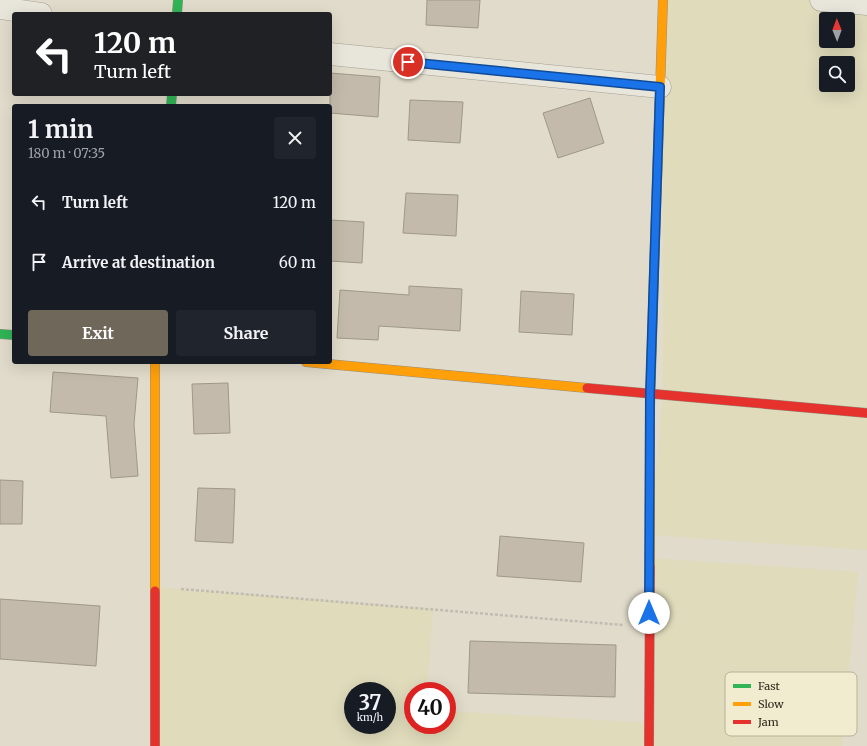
<!DOCTYPE html>
<html lang="en">
<head>
<meta charset="utf-8">
<style>
  :root { --surface:#171b24; --page:#20242c; --text:#f1f3f6; --muted:#9ea1a6; --accent:#6e675a }
  body { margin:0; font-family:Merriweather,serif; background:var(--page); color:var(--text); height:100vh; display:flex; flex-direction:column; font-size:15px; white-space:nowrap }
  * { box-sizing:border-box; margin:0 }
  p { font-size:13px; color:var(--muted) }
  .icon { flex:none; width:22px; height:22px; fill:none; stroke:currentColor; stroke-width:2; stroke-linecap:round; stroke-linejoin:round }
  .map { position:relative; flex:1; overflow:hidden }
  .panel { position:absolute; left:12px; top:104px; width:320px; height:260px; display:flex; flex-direction:column; background:var(--surface); border-radius:4px; box-shadow:0 4px 16px #0002 }
  .panel>* { flex:none }
  .hud { position:absolute; left:12px; top:12px; width:320px; height:84px; border-radius:4px; box-shadow:0 4px 16px #0002; background:#202124; color:#fff; overflow:hidden }
  .needle { width:26px; rotate:359deg }
  .fabs { position:absolute; left:819px; top:12px; display:grid; gap:8px }
  .fabs a { display:grid; place-items:center; width:36px; height:36px; border-radius:4px; background:var(--surface); box-shadow:0 4px 16px #0002; font-size:20px }
  .speed { position:absolute; left:344px; top:682px; display:flex; gap:8px; font-size:20px; font-weight:700; text-align:center }
  .speed>* { display:grid; place-content:center; width:52px; height:52px; border-radius:50%; background:var(--surface); box-shadow:0 4px 16px #0002; line-height:1 }
  .speed small { font-size:10px; font-weight:400 }
  .speed .limit { border:6px solid #d22; background:#fff; color:#111 }
  .pin { position:absolute; display:grid; place-items:center; width:34px; height:34px; color:#fff; margin:-17px; border:2px solid #fff; border-radius:50%; box-shadow:0 1px 4px #0007 }
  .me { position:absolute; width:44px; margin:-22px; rotate:0deg; stroke-linejoin:round; filter:drop-shadow(0 0 3px #0008) }
  .turn { display:flex; align-items:center; gap:14px; height:84px; padding:0 16px; font-size:18px }
  .turn .icon { width:52px; height:52px; stroke-width:2.5 }
  .turn b { display:block; font-size:28px; line-height:34px }
  .round { display:grid; place-items:center; flex:none; width:42px; height:42px; border-radius:4px; background:var(--page) }
  .headline { display:flex; align-items:center; justify-content:space-between; height:68px; padding:0 16px }
  h1 { font-size:24px; font-weight:700; line-height:30px }
  .primary-button { display:flex; gap:8px; margin-top:auto; padding:8px 16px }
  .primary-button a { flex:1; height:46px; border-radius:4px; background:var(--accent); color:#fff; font-size:16px; font-weight:700; line-height:46px; text-align:center }
  .primary-button a+a { background:var(--page); color:var(--text) }
  ul { padding:0; list-style:none }
  li { display:flex; align-items:center; gap:12px; height:60px; padding:0 16px }
  li div { flex:1 }
  li b { display:block; font-size:15px }
  li em { font-style:normal }
  .map>svg:first-child { display:block }
  .farmland { fill:#dfdbbb; fill-rule:evenodd }
  .building { fill:#c3baab; stroke:#9f978a }
  .lines { fill:none; stroke-linecap:round; stroke-linejoin:round }
  .street-casing { stroke:#a5a093; stroke-width:23 }
  .fast-casing { stroke:#948f83; stroke-width:10 }
  .slow-casing { stroke:#948f83; stroke-width:10 }
  .jam-casing { stroke:#948f83; stroke-width:10 }
  .path { stroke:#c1bcb2; stroke-width:2.5; stroke-dasharray:3 2; stroke-linecap:butt }
  .street { stroke:#e8e5db; stroke-width:22 }
  .fast { stroke:#30b455; stroke-width:9 }
  .slow { stroke:#ff9f0a; stroke-width:9 }
  .jam { stroke:#e5322d; stroke-width:9 }
  .route-casing { stroke:#114b97; stroke-width:10 }
  .route { stroke:#1a73e8; stroke-width:7 }
  .key { fill:#f1ebcf; stroke:#b7b19a; stroke-width:1 }
  .key-label { font-size:11px; fill:#31291d }
</style>
</head>
<body>
<div class="map">
<svg width="867" height="746" viewBox="0 0 867 746">
  <rect width="100%" height="100%" fill="#e0dbca"/>
  <g class="farmland">
    <path d="M 663,0 L 823,0 L 867,4 L 867,550 L 650,535 L 663,395 ZM 826,19 L 848,19 L 848,41 L 826,41 ZM 826,63 L 848,63 L 848,85 L 826,85 Z"/>
    <path d="M 650,558 L 858,572 L 842,746 L 155,746 L 155,587 L 433,609 L 427,691 L 413,691 L 413,725 L 447,725 L 447,711 L 649,723 ZM 353,691 L 387,691 L 387,725 L 353,725 Z"/>
  </g>
  <g class="building">
    <path d="M 427,0 L 480,0 L 478,28 L 426,25 Z"/>
    <path d="M 330,73 L 380,77 L 378,117 L 330,113 Z"/>
    <path d="M 590,98 L 604,143 L 558,158 L 543,113 Z"/>
    <path d="M 410,100 L 463,102 L 460,143 L 408,140 Z"/>
    <path d="M 406,193 L 458,195 L 456,236 L 403,233 Z"/>
    <path d="M 330,220 L 364,222 L 362,263 L 330,261 Z"/>
    <path d="M 409,286 L 462,289 L 460,331 L 379,326 L 378,340 L 337,338 L 340,290 L 409,295 Z"/>
    <path d="M 521,291 L 574,294 L 572,335 L 519,332 Z"/>
    <path d="M 53,372 L 138,378 L 134,424 L 138,476 L 111,478 L 106,416 L 50,412 Z"/>
    <path d="M 228,383 L 230,433 L 194,434 L 192,384 Z"/>
    <path d="M 0,480 L 23,481 L 22,524 L 0,524 Z"/>
    <path d="M 198,488 L 235,489 L 233,543 L 195,541 Z"/>
    <path d="M 500,536 L 584,543 L 581,582 L 497,576 Z"/>
    <path d="M 0,599 L 100,606 L 96,666 L 0,659 Z"/>
    <path d="M 470,641 L 616,645 L 615,697 L 468,693 Z"/>
  </g>
  <g class="lines">
    <g class="street-casing">
      <g id="street">
        <path d="M 821,0 L 867,4"/>
        <path d="M 0,8 L 41,14"/>
        <path d="M 330,54 L 660,87"/>
      </g>
    </g>
    <g class="fast-casing">
      <g id="fast">
        <path d="M 177,14 L 178,0"/>
        <path d="M 171,106 L 172,94"/>
        <path d="M 0,334 L 14,335"/>
        <path d="M 650,406 L 655,242"/>
      </g>
    </g>
    <g class="slow-casing">
      <g id="slow">
        <path d="M 655,242 L 663,0"/>
        <path d="M 155,362 L 155,591"/>
        <path d="M 306,362 L 587,388"/>
        <path d="M 650,566 L 650,406"/>
      </g>
    </g>
    <g class="jam-casing">
      <g id="jam">
        <path d="M 587,388 L 867,413"/>
        <path d="M 155,591 L 155,746"/>
        <path d="M 649,746 L 650,566"/>
      </g>
    </g>
    <path class="path" d="M 181,589 L 623,625"/>
    <use href="#street" class="street"/>
    <use href="#fast" class="fast"/>
    <use href="#slow" class="slow"/>
    <use href="#jam" class="jam"/>
  </g>
  <g class="lines">
    <g class="route-casing">
      <path id="route" d="M 408,62 L 660,87 L 650,394 L 649,613"/>
    </g>
    <use href="#route" class="route"/>
  </g>
  <rect x="725" y="672" width="132" height="64" rx="6" class="key"/>
  <rect x="733" y="684" width="18" height="4" fill="#30b455"/>
  <rect x="733" y="702" width="18" height="4" fill="#ff9f0a"/>
  <rect x="733" y="720" width="18" height="4" fill="#e5322d"/>
  <g class="key-label">
    <text x="758" y="690">Fast</text>
    <text x="758" y="708">Slow</text>
    <text x="758" y="726">Jam</text>
  </g>
</svg>
<div class="fabs">
<a><svg class="needle" viewBox="-14 -14 28 28"><path d="M0-13l5 13h-10z" fill="#e53935"/><path d="M0 13l5-13h-10z" fill="#9ea1a6"/></svg></a>
<a><svg class="icon" aria-label="search" viewBox="0 0 24 24"><circle cx="10" cy="10" r="6"/><path d="M15 15l6 6"/></svg></a>
</div>
<div class="speed"><div>37<small>km/h</small></div><div class="limit">40</div></div>
<div class="pin" style="left:408px;top:62px;background:#d93025"><svg class="icon" aria-label="arrive" viewBox="0 0 24 24"><path d="M6 21V4h12l-3 4 3 4H6"/></svg></div>
<svg class="me" style="left:649px;top:613px" viewBox="-20 -20 40 40"><circle r="19" fill="#fff"/><path d="M0-13L10 11 0 6-10 11z" fill="#1a73e8"/></svg>
<div class="hud">
<div class="turn"><svg class="icon" aria-label="left" viewBox="0 0 24 24"><path d="M17 20v-9H6M10 6l-5 5 5 5"/></svg><div><b>120 m</b>Turn left</div></div>
</div>
<section class="panel">
<div class="headline"><div><h1>1 min</h1><p>180 m · 07:35</p></div><a class="round"><svg class="icon" aria-label="close" viewBox="0 0 24 24"><path d="M6 6l12 12M18 6L6 18"/></svg></a></div>
<ul>
<li><svg class="icon" aria-label="left" viewBox="0 0 24 24"><path d="M17 20v-9H6M10 6l-5 5 5 5"/></svg><div><b>Turn left</b></div><em>120 m</em></li>
<li><svg class="icon" aria-label="arrive" viewBox="0 0 24 24"><path d="M6 21V4h12l-3 4 3 4H6"/></svg><div><b>Arrive at destination</b></div><em>60 m</em></li>
</ul>
<div class="primary-button"><a>Exit</a><a>Share</a></div>
</section>
</div>
</body>
</html>
